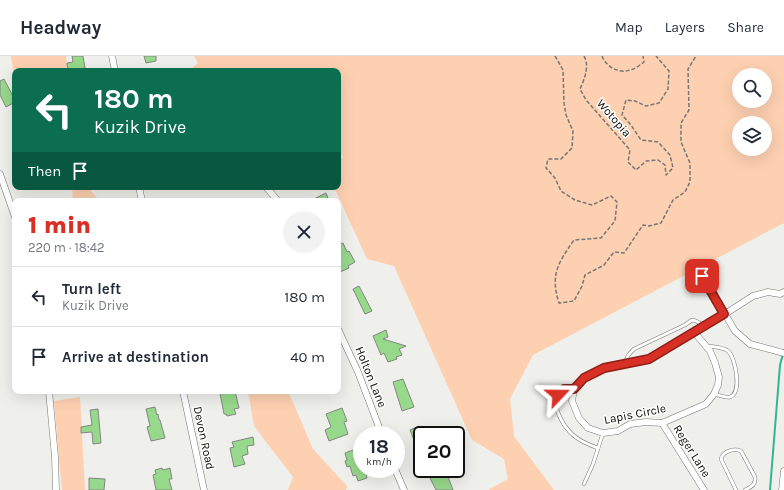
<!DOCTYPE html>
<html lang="en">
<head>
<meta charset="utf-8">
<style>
  :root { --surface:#fff; --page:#f2f2f3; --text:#1f2937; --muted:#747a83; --line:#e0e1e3; --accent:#d93025 }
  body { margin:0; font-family:Karla,sans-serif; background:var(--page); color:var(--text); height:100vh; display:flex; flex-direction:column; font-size:15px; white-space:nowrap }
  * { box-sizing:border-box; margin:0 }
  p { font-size:13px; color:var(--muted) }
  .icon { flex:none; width:22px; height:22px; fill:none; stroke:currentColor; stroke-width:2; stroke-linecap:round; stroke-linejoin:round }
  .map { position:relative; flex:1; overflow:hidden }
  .drawer { position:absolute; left:12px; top:142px; width:329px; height:196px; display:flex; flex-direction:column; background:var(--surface); border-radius:8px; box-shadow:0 4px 16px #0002 }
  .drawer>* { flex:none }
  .guide { position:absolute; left:12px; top:12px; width:329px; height:122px; border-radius:8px; box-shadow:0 4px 16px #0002; background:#0b6e4f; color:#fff; overflow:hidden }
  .controls { position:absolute; left:732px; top:12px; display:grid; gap:8px }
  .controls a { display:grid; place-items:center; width:40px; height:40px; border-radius:50%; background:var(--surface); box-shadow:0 4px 16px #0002; font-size:20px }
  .speed { position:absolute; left:353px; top:370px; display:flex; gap:8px; font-size:20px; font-weight:700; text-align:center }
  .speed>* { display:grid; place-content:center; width:52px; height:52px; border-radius:50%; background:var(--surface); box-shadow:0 4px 16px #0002; line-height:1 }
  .speed small { font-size:10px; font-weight:400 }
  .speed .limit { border:2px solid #111; border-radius:6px; background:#fff; color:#111 }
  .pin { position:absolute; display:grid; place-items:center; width:34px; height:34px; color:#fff; margin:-17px; border-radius:8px; box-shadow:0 2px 6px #0006 }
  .me { position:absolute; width:44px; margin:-22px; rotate:67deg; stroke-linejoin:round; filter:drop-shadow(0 0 3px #0008) }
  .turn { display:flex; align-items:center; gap:14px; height:84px; padding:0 16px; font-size:18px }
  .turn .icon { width:52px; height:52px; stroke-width:2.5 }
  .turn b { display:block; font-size:28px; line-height:34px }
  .then { display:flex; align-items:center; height:38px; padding:0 16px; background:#0003; gap:8px; font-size:15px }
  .round { display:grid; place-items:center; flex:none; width:42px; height:42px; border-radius:21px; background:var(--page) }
  .headline { display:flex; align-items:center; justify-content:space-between; height:68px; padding:0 16px }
  h1 { font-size:24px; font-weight:800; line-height:30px; color:var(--accent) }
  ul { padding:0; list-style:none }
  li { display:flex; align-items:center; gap:12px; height:60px; padding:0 16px; border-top:1px solid var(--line) }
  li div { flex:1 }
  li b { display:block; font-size:15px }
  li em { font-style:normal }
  header { display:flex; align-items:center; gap:24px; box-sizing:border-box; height:56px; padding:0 20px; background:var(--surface); border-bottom:1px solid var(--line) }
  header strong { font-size:19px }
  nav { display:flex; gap:22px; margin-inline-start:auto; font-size:14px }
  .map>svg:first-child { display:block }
  .green { fill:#fdd0b1; fill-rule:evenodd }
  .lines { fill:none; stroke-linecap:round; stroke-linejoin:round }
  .stream { stroke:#31b68f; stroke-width:2 }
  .building { fill:#97d98b; stroke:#848683 }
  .lane-casing { stroke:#767774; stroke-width:4 }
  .street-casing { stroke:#767774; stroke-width:7 }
  .path { stroke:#767674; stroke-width:1.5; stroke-dasharray:4 2; stroke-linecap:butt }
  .lane { stroke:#fff; stroke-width:3 }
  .street { stroke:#fff; stroke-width:6 }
  .route-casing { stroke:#8d1f18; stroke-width:10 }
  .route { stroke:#d93025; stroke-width:7 }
  .labels { text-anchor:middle; stroke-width:3; stroke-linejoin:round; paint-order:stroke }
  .street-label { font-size:12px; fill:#0b0b0a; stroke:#fffffe }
</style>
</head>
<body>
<header>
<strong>Headway</strong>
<nav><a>Map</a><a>Layers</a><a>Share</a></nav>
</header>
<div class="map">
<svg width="784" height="434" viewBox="0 0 784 434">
  <rect width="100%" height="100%" fill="#efefec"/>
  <g class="green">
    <path d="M 11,0 L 66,0 L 68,15 L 15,15 L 15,26 Z"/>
    <path d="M 194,0 L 784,0 L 784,167 L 533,299 L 510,343 L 514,380 L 554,434 L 488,434 L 508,423 L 504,403 L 472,384 L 394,210 L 367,203 L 334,131 L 338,131 L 338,105 L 343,101 L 338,92 L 338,15 L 189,15 L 198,7 ZM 739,19 L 765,19 L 765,45 L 739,45 ZM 739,67 L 765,67 L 765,93 L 739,93 Z"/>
    <path d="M 72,131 L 88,131 L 97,142 L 97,145 L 73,145 Z"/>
    <path d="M 248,335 L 288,335 L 313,393 L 347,430 L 346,434 L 288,434 L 293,421 L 254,370 Z"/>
    <path d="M 80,341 L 85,434 L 62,434 L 54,345 Z"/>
  </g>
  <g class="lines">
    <path class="stream" d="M 770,434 L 780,309 L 784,294"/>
  </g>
  <g class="building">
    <path d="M 72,0 L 83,0 L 85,12 L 68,15 L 67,7 L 73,6 Z"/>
    <path d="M 144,0 L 156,0 L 156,5 L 146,7 Z"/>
    <path d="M 4,23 L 15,44 L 15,46 L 6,51 L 0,39 L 0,25 Z"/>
    <path d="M 326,137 L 328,142 L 322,145 L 310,145 Z"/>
    <path d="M 343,187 L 347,196 L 349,195 L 355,206 L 348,210 L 349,212 L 340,216 L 338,212 L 338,189 Z"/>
    <path d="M 359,230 L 372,255 L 365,258 L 353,233 Z"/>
    <path d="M 386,274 L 388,281 L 383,283 L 406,290 L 399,293 L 402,299 L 396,301 L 397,303 L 388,306 L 384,297 L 381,299 L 373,280 Z"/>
    <path d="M 403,323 L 414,351 L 402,355 L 393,326 Z"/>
    <path d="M 221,335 L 235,335 L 239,352 L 234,353 L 236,358 L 227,360 L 226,358 L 224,358 L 220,337 L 222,337 Z"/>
    <path d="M 155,351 L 157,359 L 158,358 L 159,364 L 160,364 L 165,382 L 151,385 L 147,371 L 150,370 L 146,353 Z"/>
    <path d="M 342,352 L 347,365 L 344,366 L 348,378 L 329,385 L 325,374 L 331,371 L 326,358 Z"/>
    <path d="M 98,353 L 101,387 L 93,388 L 92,376 L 81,377 L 81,371 L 92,369 L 90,354 Z"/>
    <path d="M 419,370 L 422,377 L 422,387 L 416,389 L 410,374 Z"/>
    <path d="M 253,381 L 254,389 L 247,390 L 248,398 L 242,400 L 245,408 L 234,411 L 230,392 L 234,391 L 232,386 Z"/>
    <path d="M 356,393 L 358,398 L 357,398 L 363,416 L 365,415 L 367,422 L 358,425 L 356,419 L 353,420 L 350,410 L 347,411 L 345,405 L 347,404 L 345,397 Z"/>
    <path d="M 162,412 L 163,414 L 170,412 L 172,423 L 169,423 L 172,434 L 156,434 L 153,419 L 156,418 L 155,414 Z"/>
    <path d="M 435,413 L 445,413 L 453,434 L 436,434 L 427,416 Z"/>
    <path d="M 89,422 L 105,423 L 104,434 L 89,434 Z"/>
  </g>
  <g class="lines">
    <g class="lane-casing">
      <g id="lane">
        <path d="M 707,290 C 714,291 723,291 728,295 C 736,302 742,337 730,341 C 725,342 719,339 714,338"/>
        <path d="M 625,308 C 626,301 629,298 634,293 L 685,269 L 692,264 L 696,265 L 705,270"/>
        <path d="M 574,333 C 568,332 564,332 560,337 C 549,348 564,371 573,379 C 580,385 589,389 598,392"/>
        <path d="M 584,428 L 593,408 L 603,377"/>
        <path d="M 736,434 L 721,403 C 723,395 734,392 741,395 L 755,421 C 756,429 751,431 745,434"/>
      </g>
    </g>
    <g class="street-casing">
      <g id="street">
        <path d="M 112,0 L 115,15"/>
        <path d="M 0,118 L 15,161"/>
        <path d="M 139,131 L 142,145"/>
        <path d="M 266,131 L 278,145"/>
        <path d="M 702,219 L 735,275 L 750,288 L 784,297"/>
        <path d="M 338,273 L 358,316 L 382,379"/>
        <path d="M 694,276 L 710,295 L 715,307 L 719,321 L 718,329 L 714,338 L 706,348 L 662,367 L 646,366 L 630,368 L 618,375 L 603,377 L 588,372 L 579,362 L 572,345 L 574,333 L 584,322 L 604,313 L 649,303 L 694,276 L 725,258 L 753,240 L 768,236 L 780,238 L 784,236"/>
        <path d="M 49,335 L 55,401 L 56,434"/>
        <path d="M 183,335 L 204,434"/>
        <path d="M 662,367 L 704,434"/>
        <path d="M 395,413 L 404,434"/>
        <path d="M 782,434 L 784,415"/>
      </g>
    </g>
    <g class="path">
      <path d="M 555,0 L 563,14 L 564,47 L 566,59 L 573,75 L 572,92 L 561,103 L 548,103 L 546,112 L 555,122 L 561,135 L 575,144 L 592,149 L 611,140 L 617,146 L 615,165 L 601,182 L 574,184 C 558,207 550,219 559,247 L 574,245 L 582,230 L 585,219 L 604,209 L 614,196 L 624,197 L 643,169 L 649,170 L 661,167 L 673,144 L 685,136 L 690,126 L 690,107 L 681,86 L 681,67 L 689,54 L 688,13 L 696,0"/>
      <path d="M 584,0 C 590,10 584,24 580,33 L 586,44 L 630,94 L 628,106 L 636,114 L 646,105 L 658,104 L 665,109 L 666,119 L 673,112 L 670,99 L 658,86 L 641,84 L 631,69 L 622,59 L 626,44 L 635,45 L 646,50 L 659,47 L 668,33 L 669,15 L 656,0"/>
      <path d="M 602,0 C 606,11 619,18 630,14 C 635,13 640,9 644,6 L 643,0"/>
    </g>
    <use href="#lane" class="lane"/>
    <use href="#street" class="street"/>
  </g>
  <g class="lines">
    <g class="route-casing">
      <path id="route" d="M 558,339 L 564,333 L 574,333 L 584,322 L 604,312 L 649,303 L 724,258 L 702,220"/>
    </g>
    <use href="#route" class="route"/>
  </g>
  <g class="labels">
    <g class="street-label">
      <text transform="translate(614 62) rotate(49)" y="4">Wotopia</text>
      <text transform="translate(371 321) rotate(68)" y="4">Holton Lane</text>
      <text transform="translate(635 358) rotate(-11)" y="4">Lapis Circle</text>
      <text transform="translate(204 382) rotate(78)" y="4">Devon Road</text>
      <text transform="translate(692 395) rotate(58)" y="4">Reger Lane</text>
    </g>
  </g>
</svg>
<div class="controls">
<a><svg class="icon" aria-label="search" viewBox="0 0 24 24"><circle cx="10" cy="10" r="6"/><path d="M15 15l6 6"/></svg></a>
<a><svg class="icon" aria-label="layers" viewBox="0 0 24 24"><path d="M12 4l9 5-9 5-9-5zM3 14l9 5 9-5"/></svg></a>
</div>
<div class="speed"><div>18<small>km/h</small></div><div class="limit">20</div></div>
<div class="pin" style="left:702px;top:220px;background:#d93025"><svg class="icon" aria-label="arrive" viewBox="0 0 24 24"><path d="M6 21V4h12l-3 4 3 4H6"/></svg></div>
<svg class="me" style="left:558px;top:339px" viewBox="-20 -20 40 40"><path d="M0-17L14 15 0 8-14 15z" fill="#d93025" stroke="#fff" stroke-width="4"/></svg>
<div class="guide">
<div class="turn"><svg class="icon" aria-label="left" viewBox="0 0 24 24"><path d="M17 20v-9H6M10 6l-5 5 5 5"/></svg><div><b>180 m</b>Kuzik Drive</div></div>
<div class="then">Then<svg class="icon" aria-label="arrive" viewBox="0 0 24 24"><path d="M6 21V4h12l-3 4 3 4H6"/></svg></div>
</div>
<section class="drawer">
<div class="headline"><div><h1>1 min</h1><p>220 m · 18:42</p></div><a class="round"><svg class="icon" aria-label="close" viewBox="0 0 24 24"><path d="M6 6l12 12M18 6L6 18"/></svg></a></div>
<ul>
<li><svg class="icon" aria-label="left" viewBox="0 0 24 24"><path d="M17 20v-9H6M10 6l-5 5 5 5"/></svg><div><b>Turn left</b><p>Kuzik Drive</p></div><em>180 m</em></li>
<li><svg class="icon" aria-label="arrive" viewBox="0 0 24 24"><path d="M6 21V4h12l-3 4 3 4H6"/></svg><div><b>Arrive at destination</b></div><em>40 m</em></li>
</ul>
</section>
</div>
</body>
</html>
